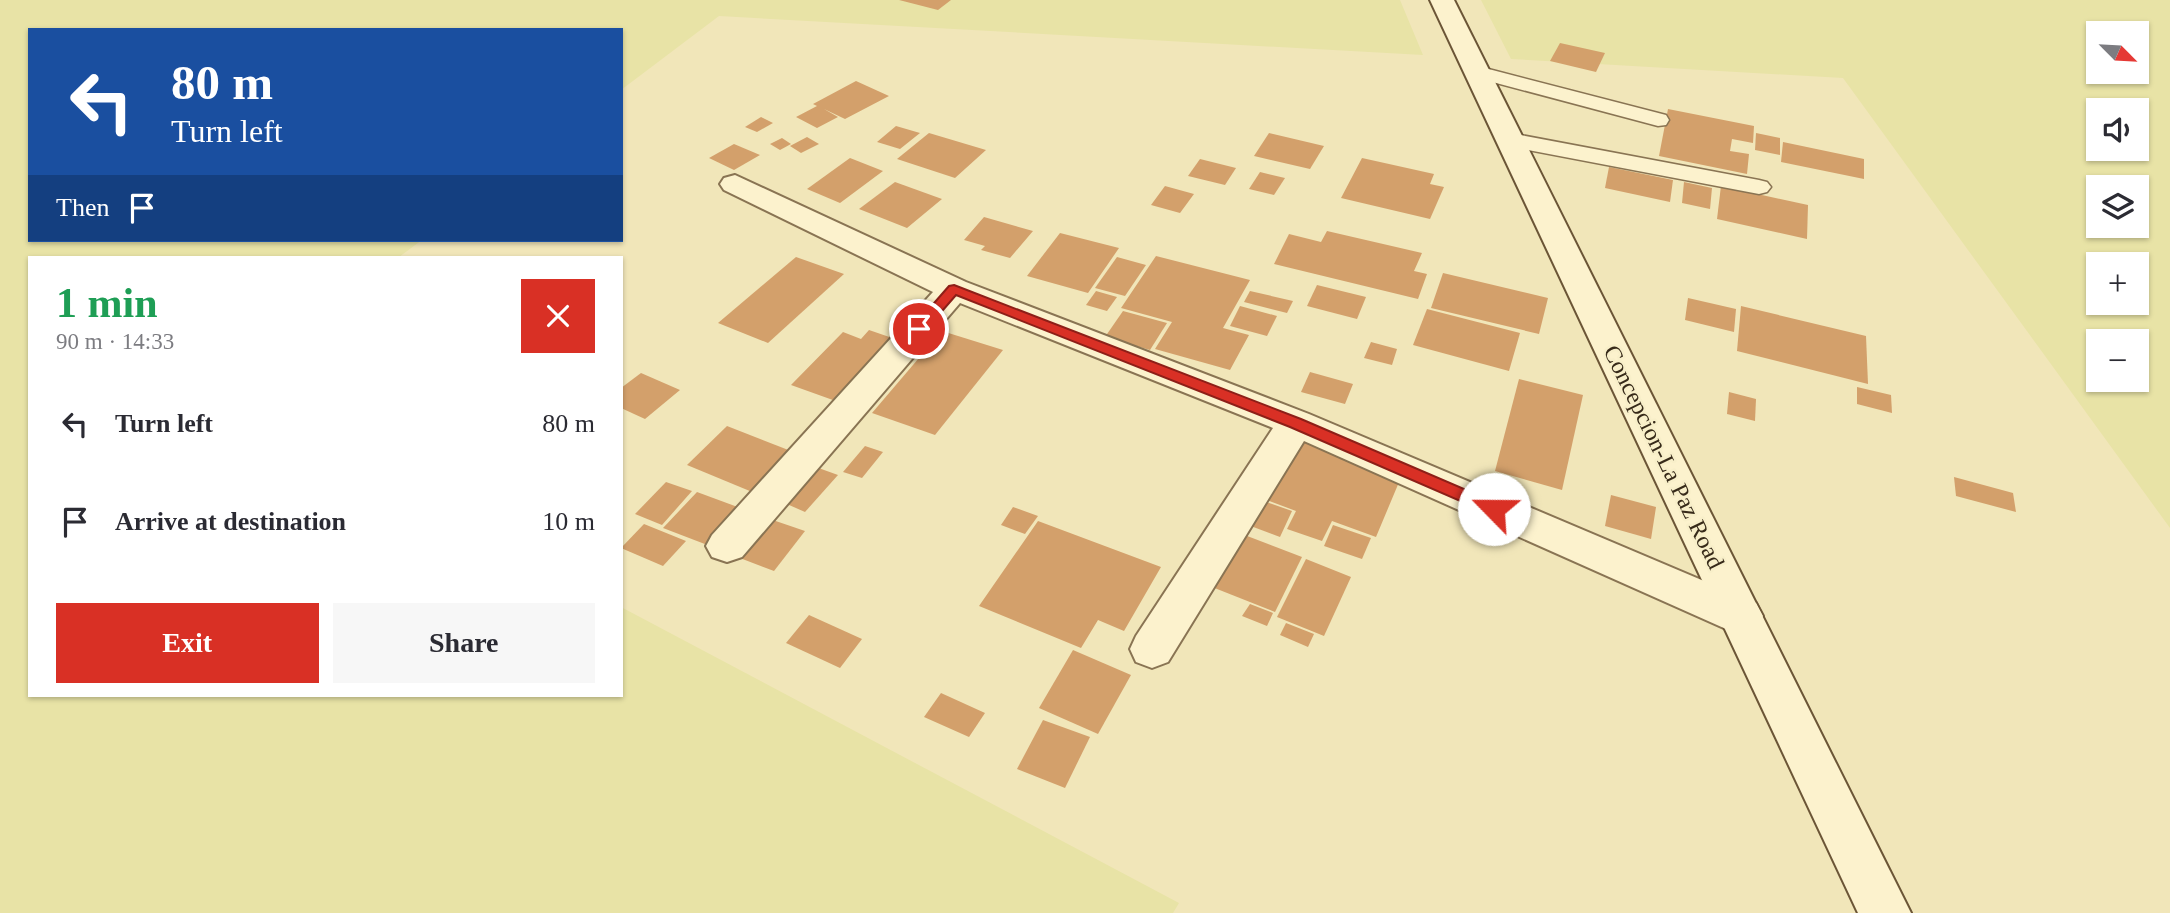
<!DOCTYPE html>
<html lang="en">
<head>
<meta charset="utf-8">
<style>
  :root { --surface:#fff; --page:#f7f7f7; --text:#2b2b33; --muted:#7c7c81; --accent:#d93025 }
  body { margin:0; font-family:Georgia,serif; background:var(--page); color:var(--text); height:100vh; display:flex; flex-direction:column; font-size:26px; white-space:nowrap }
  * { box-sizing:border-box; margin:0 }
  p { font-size:23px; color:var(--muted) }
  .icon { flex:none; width:38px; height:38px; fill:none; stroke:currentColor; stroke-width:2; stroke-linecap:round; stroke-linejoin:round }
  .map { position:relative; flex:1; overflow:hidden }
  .sheet { position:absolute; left:28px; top:256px; width:595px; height:441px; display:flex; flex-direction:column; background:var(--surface); border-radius:0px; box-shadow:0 2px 5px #0004 }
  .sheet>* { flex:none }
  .banner { position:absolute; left:28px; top:28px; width:595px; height:214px; border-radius:0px; box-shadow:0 2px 5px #0004; background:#1a4fa0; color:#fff; overflow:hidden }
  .needle { width:46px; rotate:114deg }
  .buttons { position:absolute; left:2086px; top:21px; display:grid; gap:14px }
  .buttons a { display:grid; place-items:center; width:63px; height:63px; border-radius:0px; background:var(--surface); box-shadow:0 2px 5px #0004; font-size:35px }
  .pin { position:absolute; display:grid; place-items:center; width:60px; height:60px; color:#fff; margin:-30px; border:4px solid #fff; border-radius:50%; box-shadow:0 2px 7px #0007 }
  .me { position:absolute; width:77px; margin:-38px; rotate:293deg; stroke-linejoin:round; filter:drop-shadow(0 0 5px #0008) }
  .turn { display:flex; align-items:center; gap:24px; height:147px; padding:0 28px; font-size:32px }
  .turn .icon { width:91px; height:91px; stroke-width:2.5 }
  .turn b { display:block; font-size:49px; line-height:60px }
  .then { display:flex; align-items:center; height:66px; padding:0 28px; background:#0003; gap:14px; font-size:26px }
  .round { display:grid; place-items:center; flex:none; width:74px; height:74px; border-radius:0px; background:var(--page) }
  .headline { display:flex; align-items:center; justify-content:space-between; height:119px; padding:0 28px }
  h1 { font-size:42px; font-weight:700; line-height:52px; color:#1e9e55 }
  .cta { display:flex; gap:14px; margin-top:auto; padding:14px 28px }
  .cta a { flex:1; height:80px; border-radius:0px; background:var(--accent); color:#fff; font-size:28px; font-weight:700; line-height:80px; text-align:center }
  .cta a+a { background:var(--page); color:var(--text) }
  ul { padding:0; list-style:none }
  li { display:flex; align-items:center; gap:21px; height:98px; padding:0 28px }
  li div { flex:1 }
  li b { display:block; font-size:26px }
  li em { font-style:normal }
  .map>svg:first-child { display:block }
  .farmland { fill:#e8e3a6; fill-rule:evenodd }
  .building { fill:#d3a06b }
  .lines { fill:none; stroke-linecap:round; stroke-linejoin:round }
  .service-casing { stroke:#897453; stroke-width:3 }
  .minor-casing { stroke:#897453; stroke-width:4 }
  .secondary-casing { stroke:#6b5536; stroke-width:4 }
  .service { fill:#fcf2cd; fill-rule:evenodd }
  .minor { fill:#fcf2cd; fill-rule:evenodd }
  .secondary { fill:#fcf2cd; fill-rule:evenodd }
  .route { fill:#d93025; stroke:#8d1f18; stroke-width:2 }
  .labels { text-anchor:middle; stroke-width:5; stroke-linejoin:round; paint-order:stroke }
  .street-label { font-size:24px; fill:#372a19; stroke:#f8efc9 }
</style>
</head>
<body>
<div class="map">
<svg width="2170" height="913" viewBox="0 0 2170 913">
  <rect width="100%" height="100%" fill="#f1e6b9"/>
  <g class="farmland">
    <path d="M 0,0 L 1400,0 L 1423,55 L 719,16 L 621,90 L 621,30 L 30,30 L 30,240 L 422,240 L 399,257 L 30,257 L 30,695 L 621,695 L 621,607 L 1179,903 L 1173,913 L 0,913 Z"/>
    <path d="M 1481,0 L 2170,0 L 2170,528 L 1843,78 L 1511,59 ZM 2098,33 L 2137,33 L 2137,72 L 2098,72 ZM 2098,110 L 2137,110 L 2137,149 L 2098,149 ZM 2098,187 L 2137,187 L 2137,226 L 2098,226 ZM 2098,264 L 2137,264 L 2137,303 L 2098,303 ZM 2098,341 L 2137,341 L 2137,380 L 2098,380 Z"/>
  </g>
  <g class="building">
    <path d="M 899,0 L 951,0 L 938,10 Z"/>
    <path d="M 1560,43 L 1605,53 L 1596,72 L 1550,61 Z"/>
    <path d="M 856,81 L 889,96 L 845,119 L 824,109 L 838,117 L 817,128 L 796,117 L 817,106 L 813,104 Z"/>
    <path d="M 1668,109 L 1754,126 L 1753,143 L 1732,139 L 1730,151 L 1749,154 L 1747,174 L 1659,156 Z"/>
    <path d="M 761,117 L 773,123 L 757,132 L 745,127 Z"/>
    <path d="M 896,126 L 920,133 L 900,149 L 877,142 Z"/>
    <path d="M 929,133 L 986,150 L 955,178 L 897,159 Z"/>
    <path d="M 1269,133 L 1324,146 L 1310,169 L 1254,156 Z"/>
    <path d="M 1756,133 L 1780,138 L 1780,155 L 1755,150 Z"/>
    <path d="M 807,137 L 819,144 L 801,153 L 790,146 Z"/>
    <path d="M 782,138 L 791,144 L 780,150 L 770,144 Z"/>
    <path d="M 1783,142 L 1864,159 L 1864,179 L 1781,162 Z"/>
    <path d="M 734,144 L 760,155 L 734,170 L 709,158 Z"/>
    <path d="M 850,158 L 883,171 L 840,203 L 807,189 Z"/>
    <path d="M 1362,158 L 1434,174 L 1430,184 L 1444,187 L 1430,219 L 1341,198 Z"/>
    <path d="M 1200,159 L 1236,168 L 1225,185 L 1188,176 Z"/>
    <path d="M 1609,167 L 1673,180 L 1670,202 L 1605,188 Z"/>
    <path d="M 1260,172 L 1285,178 L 1274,195 L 1249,189 Z"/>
    <path d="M 895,182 L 942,199 L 907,228 L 859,209 Z"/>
    <path d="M 1684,182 L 1712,188 L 1710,209 L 1682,203 Z"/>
    <path d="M 1165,186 L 1194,194 L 1180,213 L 1151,205 Z"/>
    <path d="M 1721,186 L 1808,205 L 1807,239 L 1717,219 Z"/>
    <path d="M 984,217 L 1033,231 L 1010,258 L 981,250 L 985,246 L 964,240 Z"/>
    <path d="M 1327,231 L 1422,253 L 1414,271 L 1427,274 L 1418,299 L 1274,264 L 1289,234 L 1321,242 Z"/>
    <path d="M 1060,233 L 1119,248 L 1088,293 L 1027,276 Z"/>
    <path d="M 1156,256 L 1250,280 L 1223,328 L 1249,335 L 1230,370 L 1155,349 L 1172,322 L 1121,308 Z"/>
    <path d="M 796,257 L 844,274 L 768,343 L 718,323 Z"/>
    <path d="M 1117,257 L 1146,265 L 1125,296 L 1095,288 Z"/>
    <path d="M 1443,273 L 1548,298 L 1539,334 L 1431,308 Z"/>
    <path d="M 1317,285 L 1366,297 L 1357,319 L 1307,306 Z"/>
    <path d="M 1096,291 L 1117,297 L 1107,311 L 1086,305 Z"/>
    <path d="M 1250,291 L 1293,301 L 1287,313 L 1244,302 Z"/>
    <path d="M 1688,298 L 1736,309 L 1734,332 L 1685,320 Z"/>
    <path d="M 1240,306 L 1277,316 L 1267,336 L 1230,326 Z"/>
    <path d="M 1741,306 L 1866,336 L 1868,384 L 1737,351 Z"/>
    <path d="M 1427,309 L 1520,333 L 1509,371 L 1413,345 Z"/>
    <path d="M 1123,311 L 1167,323 L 1150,350 L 1105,337 Z"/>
    <path d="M 869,330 L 901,341 L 844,404 L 791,385 L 843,332 L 861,339 Z"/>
    <path d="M 942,331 L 1003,350 L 935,435 L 872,413 Z"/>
    <path d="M 1371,342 L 1397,349 L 1392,365 L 1364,358 Z"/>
    <path d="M 1310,372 L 1353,384 L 1345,404 L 1301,392 Z"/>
    <path d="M 641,373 L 680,390 L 645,419 L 621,408 L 621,388 Z"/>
    <path d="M 1519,379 L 1583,395 L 1562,490 L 1495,471 Z"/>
    <path d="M 1857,387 L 1891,395 L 1892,413 L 1857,404 Z"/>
    <path d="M 1729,392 L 1756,399 L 1755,421 L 1727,414 Z"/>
    <path d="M 727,426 L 796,453 L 757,494 L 687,465 Z"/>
    <path d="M 1295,439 L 1402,475 L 1376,537 L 1332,521 L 1322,541 L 1287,529 L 1296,511 L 1264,499 Z"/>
    <path d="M 865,446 L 883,452 L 862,478 L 843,472 Z"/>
    <path d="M 813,466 L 838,475 L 805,512 L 780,501 Z"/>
    <path d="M 1954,477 L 2013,493 L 2016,512 L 1956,496 Z"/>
    <path d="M 666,482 L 692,491 L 662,525 L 635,514 Z"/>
    <path d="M 697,492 L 743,509 L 710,546 L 663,528 Z"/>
    <path d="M 1611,495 L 1656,507 L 1651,539 L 1605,526 Z"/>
    <path d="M 1261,500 L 1292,511 L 1280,537 L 1248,525 Z"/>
    <path d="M 1013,507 L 1038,516 L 1025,534 L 1001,525 Z"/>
    <path d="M 764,517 L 805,531 L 774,571 L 732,555 Z"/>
    <path d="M 1038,521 L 1161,567 L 1124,631 L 1098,620 L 1081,648 L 979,606 Z"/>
    <path d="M 644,524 L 686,541 L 663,566 L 621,548 Z"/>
    <path d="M 1333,525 L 1371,538 L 1362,559 L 1324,546 Z"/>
    <path d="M 1242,534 L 1302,557 L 1275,612 L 1212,587 Z"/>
    <path d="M 1306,559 L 1351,577 L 1324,636 L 1277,617 Z"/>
    <path d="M 1250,604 L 1273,613 L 1267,626 L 1242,616 Z"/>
    <path d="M 809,615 L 862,639 L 840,668 L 786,643 Z"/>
    <path d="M 1286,623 L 1314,634 L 1308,647 L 1280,635 Z"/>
    <path d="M 1073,650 L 1131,675 L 1098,734 L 1039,708 Z"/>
    <path d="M 941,693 L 985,713 L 969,737 L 924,717 Z"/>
    <path d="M 1043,720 L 1090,737 L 1065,788 L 1017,769 Z"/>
  </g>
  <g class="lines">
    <g class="service-casing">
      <g id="service">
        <path d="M 1477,66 L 1666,115 L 1669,120 L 1666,125 L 1658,126 L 1470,76 L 1467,72 L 1470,68 Z"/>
        <path d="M 1510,133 L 1759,180 L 1767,182 L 1771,187 L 1767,192 L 1759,194 L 1502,145 L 1499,140 L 1502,135 Z"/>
      </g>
    </g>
    <g class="minor-casing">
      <path id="minor" d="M 735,175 L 966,282 L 1309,414 L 1756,603 L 1763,616 L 1756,629 L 1741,634 L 1726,629 L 1304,441 L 1168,662 L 1152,668 L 1136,662 L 1130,649 L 1136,636 L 1273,428 L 960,303 L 742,557 L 727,562 L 712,557 L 706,546 L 712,535 L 933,292 L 724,190 L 720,184 L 724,178 Z"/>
    </g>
    <g class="secondary-casing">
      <path id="secondary" d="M 1430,0 L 1454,0 L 1911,913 L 1858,913 Z"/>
    </g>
    <use href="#service" class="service"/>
    <use href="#minor" class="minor"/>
    <use href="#secondary" class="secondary"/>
  </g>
  <path class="route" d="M 954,285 L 1301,419 L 1499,504 L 1502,509 L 1494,515 L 1488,513 L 1290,427 L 956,295 L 924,332 L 914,332 L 914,326 L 949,286 Z"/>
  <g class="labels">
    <g class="street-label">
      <text transform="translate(1664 457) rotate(64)" y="8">Concepcion-La Paz Road</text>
    </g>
  </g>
</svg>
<div class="buttons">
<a><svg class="needle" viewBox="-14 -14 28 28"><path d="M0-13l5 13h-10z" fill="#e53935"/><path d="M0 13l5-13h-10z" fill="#7c7c81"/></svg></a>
<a><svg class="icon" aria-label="sound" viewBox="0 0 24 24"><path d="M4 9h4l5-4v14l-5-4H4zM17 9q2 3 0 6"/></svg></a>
<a><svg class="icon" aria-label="layers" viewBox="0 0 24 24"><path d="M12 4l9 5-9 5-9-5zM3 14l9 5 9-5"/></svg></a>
<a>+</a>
<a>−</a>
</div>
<div class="pin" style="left:919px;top:329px;background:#d93025"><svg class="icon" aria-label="arrive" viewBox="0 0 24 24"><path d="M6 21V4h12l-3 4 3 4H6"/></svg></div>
<svg class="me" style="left:1494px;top:509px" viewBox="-20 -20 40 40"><circle r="19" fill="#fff"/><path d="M0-13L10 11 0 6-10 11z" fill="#d93025"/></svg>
<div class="banner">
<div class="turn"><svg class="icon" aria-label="left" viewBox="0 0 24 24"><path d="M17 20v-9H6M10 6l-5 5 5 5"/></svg><div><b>80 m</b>Turn left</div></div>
<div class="then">Then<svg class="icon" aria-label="arrive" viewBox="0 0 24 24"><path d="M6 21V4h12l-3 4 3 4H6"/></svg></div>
</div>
<section class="sheet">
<div class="headline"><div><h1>1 min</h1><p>90 m · 14:33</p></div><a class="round" style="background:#d93025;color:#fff"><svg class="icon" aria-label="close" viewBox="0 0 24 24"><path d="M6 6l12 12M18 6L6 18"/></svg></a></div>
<ul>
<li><svg class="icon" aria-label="left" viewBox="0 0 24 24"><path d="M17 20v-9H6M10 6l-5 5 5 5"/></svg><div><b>Turn left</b></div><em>80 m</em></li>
<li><svg class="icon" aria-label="arrive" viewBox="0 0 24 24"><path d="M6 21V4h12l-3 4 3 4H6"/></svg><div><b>Arrive at destination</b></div><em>10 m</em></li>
</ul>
<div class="cta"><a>Exit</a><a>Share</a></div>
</section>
</div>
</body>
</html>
